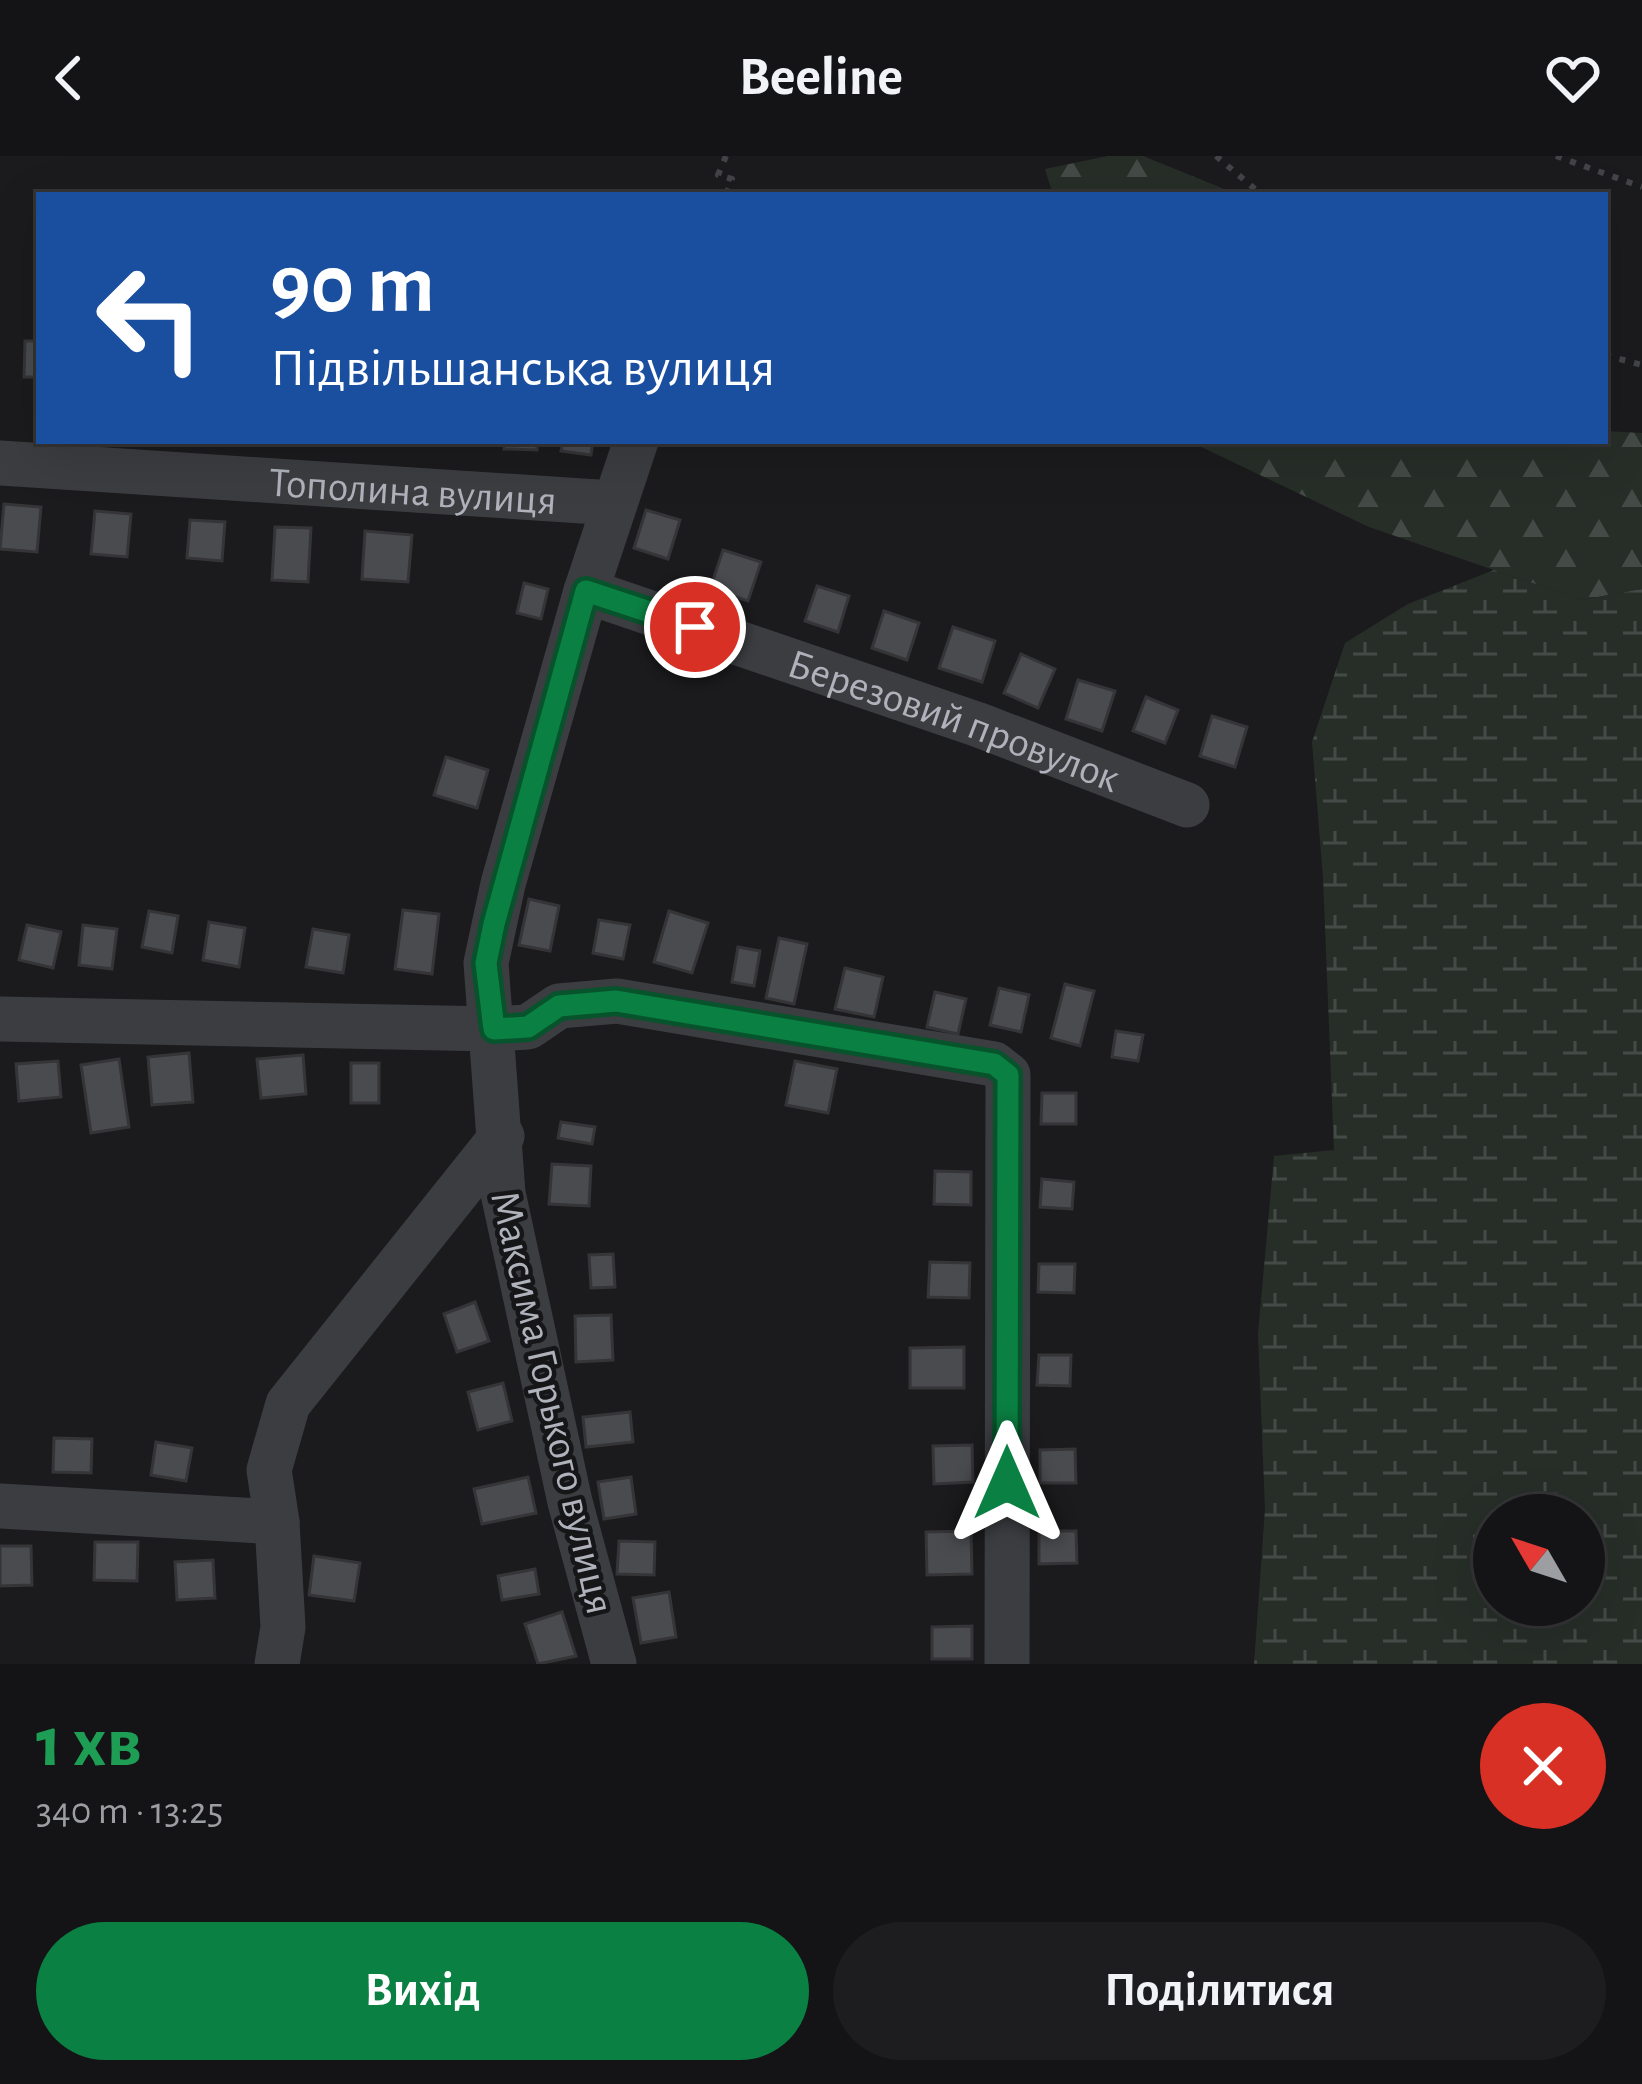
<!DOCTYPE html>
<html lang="uk">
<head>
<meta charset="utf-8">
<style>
  :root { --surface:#141416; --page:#1d1d1f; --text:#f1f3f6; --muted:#9d9ea1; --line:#333335; --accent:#0b8043 }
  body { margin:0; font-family:"Alegreya Sans",sans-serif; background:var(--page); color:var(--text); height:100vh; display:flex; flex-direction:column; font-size:45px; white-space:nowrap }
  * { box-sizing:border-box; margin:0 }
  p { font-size:39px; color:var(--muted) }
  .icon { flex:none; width:66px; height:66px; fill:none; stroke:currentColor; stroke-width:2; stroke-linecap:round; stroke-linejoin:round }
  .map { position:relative; height:1508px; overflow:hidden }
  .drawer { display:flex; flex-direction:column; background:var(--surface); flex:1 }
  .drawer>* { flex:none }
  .banner { position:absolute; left:36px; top:36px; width:1572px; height:252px; border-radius:0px; box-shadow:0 12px 48px #0002,0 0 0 3px var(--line); background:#1a4fa0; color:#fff; overflow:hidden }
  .needle { width:78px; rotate:309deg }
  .controls { position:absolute; left:1473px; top:1338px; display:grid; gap:24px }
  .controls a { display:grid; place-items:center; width:132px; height:132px; border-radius:50%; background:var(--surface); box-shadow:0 12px 48px #0002,0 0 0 3px var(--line); font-size:60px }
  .pin { position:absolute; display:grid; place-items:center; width:102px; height:102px; color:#fff; margin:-51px; border:6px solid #fff; border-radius:50%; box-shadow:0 3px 12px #0007 }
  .me { position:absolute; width:132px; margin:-66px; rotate:0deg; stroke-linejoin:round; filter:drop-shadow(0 0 9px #0008) }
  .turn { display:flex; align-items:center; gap:42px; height:252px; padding:0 36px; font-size:54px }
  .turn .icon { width:156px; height:156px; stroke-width:2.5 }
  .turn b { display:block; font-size:84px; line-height:102px }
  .round { display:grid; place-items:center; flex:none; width:126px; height:126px; border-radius:63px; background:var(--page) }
  .head { display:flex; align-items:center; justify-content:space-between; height:204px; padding:0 36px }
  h1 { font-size:72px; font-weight:700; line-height:90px; color:#1e9e55 }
  .action { display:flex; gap:24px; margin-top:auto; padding:24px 36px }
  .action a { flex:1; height:138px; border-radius:72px; background:var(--accent); color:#fff; font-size:48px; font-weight:700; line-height:138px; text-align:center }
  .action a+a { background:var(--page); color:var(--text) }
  header { display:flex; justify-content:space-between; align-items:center; height:156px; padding:0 36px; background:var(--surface); font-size:54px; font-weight:700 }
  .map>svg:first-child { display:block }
  .forest { fill:url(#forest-firs) }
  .wetland { fill:url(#wetland-marsh); fill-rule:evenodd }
  .building { fill:#4a4b4f; stroke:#353538; stroke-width:3 }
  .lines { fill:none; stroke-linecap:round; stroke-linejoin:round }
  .path { stroke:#424448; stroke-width:6; stroke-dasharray:6 9; stroke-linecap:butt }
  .minor { stroke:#3c3d41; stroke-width:45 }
  .route-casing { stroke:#07532c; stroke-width:30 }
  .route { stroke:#0b8043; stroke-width:21 }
  .labels { text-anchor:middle; stroke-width:9; stroke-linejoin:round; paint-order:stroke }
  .street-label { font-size:42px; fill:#afb2bb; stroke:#161618 }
</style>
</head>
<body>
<header><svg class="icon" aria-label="back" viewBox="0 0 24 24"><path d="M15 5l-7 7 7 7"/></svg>Beeline<svg class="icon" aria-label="heart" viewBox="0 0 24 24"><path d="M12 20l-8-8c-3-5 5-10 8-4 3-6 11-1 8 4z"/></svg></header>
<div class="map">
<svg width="1642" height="1508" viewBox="0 0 1642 1508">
  <defs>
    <pattern id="forest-firs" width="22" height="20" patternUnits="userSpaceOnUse" patternTransform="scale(3)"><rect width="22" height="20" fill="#272e28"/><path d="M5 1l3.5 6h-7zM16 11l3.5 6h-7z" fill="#444a45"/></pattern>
    <pattern id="wetland-marsh" width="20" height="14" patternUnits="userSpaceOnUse" patternTransform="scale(3)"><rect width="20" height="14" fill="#272e28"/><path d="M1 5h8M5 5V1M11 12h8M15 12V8" fill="none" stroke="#444a45"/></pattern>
  </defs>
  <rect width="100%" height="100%" fill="#1b1b1d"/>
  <g class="forest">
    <path d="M 1108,0 L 1143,0 L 1239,39 L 1053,39 L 1045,13 Z"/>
    <path d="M 1605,275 L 1642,277 L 1642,433 L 1581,444 L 1369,371 L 1189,285 L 1605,285 Z"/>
  </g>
  <path class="wetland" d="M 1494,414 L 1581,444 L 1642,433 L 1642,1508 L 1254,1508 L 1265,1353 L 1258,1178 L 1274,1000 L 1334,994 L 1323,721 L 1312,586 L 1345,487 L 1408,448 ZM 1494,1359 L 1584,1359 L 1584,1449 L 1494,1449 Z"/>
  <g class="building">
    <path d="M 25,185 L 39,185 L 39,221 L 24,221 Z"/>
    <path d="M 505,285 L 537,285 L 537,294 L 504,293 Z"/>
    <path d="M 563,285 L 593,285 L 591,299 L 561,295 Z"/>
    <path d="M 4,348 L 41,351 L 37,396 L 0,393 Z"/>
    <path d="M 646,354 L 680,364 L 668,403 L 634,392 Z"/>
    <path d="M 95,355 L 131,358 L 127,401 L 91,398 Z"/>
    <path d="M 190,364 L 225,366 L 222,405 L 187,402 Z"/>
    <path d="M 275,371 L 311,372 L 308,426 L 272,424 Z"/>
    <path d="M 365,375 L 412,379 L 408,426 L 362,423 Z"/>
    <path d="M 723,394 L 761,406 L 748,445 L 710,433 Z"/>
    <path d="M 524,427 L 548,433 L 541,463 L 517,457 Z"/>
    <path d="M 817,430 L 849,440 L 838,476 L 805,465 Z"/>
    <path d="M 884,455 L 919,467 L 907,504 L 872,492 Z"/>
    <path d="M 953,471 L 995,485 L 982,526 L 939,512 Z"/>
    <path d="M 1021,498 L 1055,513 L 1038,552 L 1004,537 Z"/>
    <path d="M 1078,524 L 1115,535 L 1102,575 L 1066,563 Z"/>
    <path d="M 1146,541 L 1178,554 L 1165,587 L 1133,575 Z"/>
    <path d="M 1212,560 L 1247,571 L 1235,611 L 1200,600 Z"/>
    <path d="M 446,601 L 488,614 L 477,652 L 434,639 Z"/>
    <path d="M 529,743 L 559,750 L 550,795 L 519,789 Z"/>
    <path d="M 403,754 L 439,758 L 432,818 L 395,813 Z"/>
    <path d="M 149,755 L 178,760 L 172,797 L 142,791 Z"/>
    <path d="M 669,755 L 708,767 L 692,817 L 654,806 Z"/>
    <path d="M 599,764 L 630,769 L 623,803 L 593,797 Z"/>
    <path d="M 209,766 L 245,772 L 239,811 L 203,804 Z"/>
    <path d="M 27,769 L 61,776 L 53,812 L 19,804 Z"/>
    <path d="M 83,769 L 117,773 L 112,813 L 79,809 Z"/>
    <path d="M 313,773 L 349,779 L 343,817 L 306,811 Z"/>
    <path d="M 779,782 L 807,788 L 794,848 L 766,842 Z"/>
    <path d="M 738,791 L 760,795 L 754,830 L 732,826 Z"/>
    <path d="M 845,812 L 883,821 L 874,861 L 835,853 Z"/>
    <path d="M 1065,828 L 1094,835 L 1080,890 L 1051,882 Z"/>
    <path d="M 999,832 L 1029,839 L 1021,876 L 990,869 Z"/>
    <path d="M 935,836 L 966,843 L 958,878 L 927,871 Z"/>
    <path d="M 1116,875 L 1143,879 L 1138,905 L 1112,901 Z"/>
    <path d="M 189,897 L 193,946 L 152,949 L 148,901 Z"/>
    <path d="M 303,899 L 306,938 L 261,942 L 257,903 Z"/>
    <path d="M 119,903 L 129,971 L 91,977 L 81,909 Z"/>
    <path d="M 58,905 L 61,941 L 19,945 L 16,908 Z"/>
    <path d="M 795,905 L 837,913 L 828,957 L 786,949 Z"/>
    <rect x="351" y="907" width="28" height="40"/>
    <path d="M 1042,937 L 1076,937 L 1076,968 L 1041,968 Z"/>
    <path d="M 561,966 L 595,971 L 592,988 L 558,982 Z"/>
    <path d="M 552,1008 L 591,1010 L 589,1050 L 549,1048 Z"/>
    <path d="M 935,1015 L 971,1016 L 971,1049 L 934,1048 Z"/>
    <path d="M 1042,1023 L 1074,1026 L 1072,1053 L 1040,1051 Z"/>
    <path d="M 613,1098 L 615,1131 L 591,1132 L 589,1099 Z"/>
    <path d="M 930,1106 L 970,1107 L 969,1142 L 928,1141 Z"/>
    <path d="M 1039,1108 L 1075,1108 L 1074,1137 L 1038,1136 Z"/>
    <path d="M 475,1146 L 489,1185 L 457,1196 L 444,1158 Z"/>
    <path d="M 611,1159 L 613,1204 L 576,1206 L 575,1160 Z"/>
    <path d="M 964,1191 L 964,1232 L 910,1232 L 910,1192 Z"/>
    <path d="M 1039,1199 L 1071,1199 L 1070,1230 L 1037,1229 Z"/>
    <path d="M 503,1227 L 512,1265 L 478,1274 L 468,1236 Z"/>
    <path d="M 630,1256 L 633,1286 L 586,1291 L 583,1261 Z"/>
    <path d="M 54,1282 L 92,1283 L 91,1317 L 53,1316 Z"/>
    <path d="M 156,1286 L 192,1292 L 186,1325 L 151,1319 Z"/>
    <path d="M 972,1289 L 973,1326 L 934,1328 L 933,1290 Z"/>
    <path d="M 1075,1293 L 1076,1327 L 1040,1327 L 1040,1294 Z"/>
    <path d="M 528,1321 L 536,1357 L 482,1368 L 474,1333 Z"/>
    <path d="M 631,1321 L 636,1358 L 604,1363 L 598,1326 Z"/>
    <path d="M 971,1375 L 972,1418 L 927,1419 L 926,1376 Z"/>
    <path d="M 1039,1375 L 1076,1375 L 1077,1407 L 1039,1408 Z"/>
    <path d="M 619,1385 L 655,1386 L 654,1419 L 617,1418 Z"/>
    <path d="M 95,1386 L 138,1386 L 137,1425 L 94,1424 Z"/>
    <path d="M 0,1390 L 31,1390 L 32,1429 L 0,1430 Z"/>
    <path d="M 314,1400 L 360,1407 L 354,1445 L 309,1439 Z"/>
    <path d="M 213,1404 L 215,1442 L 177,1444 L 175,1406 Z"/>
    <path d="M 535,1413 L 539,1438 L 502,1444 L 498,1420 Z"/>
    <path d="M 669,1436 L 676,1481 L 641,1487 L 633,1442 Z"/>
    <path d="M 562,1456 L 576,1500 L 538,1508 L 525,1468 Z"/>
    <path d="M 972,1470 L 972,1503 L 932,1503 L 932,1471 Z"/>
  </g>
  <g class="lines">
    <g class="path">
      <path d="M 726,0 L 718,19 L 732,23 L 726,39"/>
      <path d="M 1216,0 L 1262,39"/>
      <path d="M 1556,0 L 1642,31"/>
      <path d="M 1605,199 L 1642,209"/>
    </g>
    <g class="minor">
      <path id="s1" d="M 0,307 L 613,347"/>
      <path id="s2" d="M 586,435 L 979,569 L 1187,649"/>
      <path d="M 0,863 L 493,873 L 528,871 L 559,850 L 617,845 L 994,908 L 1008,919 L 1007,1508"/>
      <path d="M 0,1350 L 277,1366"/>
      <path d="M 277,1508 L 283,1471 L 277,1366 L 269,1314 L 288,1248 L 502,980"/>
      <path d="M 614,1508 L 570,1346 L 503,1037 L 486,807 L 503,728 L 586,435 L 636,285"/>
    </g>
  </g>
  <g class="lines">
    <g class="route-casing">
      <path id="route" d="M 695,471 L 586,435 L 494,768 L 486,807 L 494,873 L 528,871 L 559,850 L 616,845 L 994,908 L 1008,919 L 1007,1327"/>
    </g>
    <use href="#route" class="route"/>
  </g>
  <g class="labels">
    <g class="street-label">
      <text dy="15" stroke="none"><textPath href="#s1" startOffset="414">Тополина вулиця</textPath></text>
      <text dy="15" stroke="none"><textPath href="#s2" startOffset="390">Березовий провулок</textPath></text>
      <text transform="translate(554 1246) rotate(77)" y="15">Максима Горького вулиця</text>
    </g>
  </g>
</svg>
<div class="controls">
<a><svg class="needle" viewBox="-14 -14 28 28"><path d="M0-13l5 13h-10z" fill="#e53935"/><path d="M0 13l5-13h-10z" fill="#9d9ea1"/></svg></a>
</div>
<div class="pin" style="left:695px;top:471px;background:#d93025"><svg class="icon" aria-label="arrive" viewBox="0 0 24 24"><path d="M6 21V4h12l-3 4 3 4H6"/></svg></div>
<svg class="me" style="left:1007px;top:1327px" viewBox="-20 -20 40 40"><path d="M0-17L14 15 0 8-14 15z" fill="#0b8043" stroke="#fff" stroke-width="4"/></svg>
<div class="banner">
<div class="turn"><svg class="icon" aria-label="left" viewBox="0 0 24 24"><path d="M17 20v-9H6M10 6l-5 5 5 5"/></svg><div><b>90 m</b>Підвільшанська вулиця</div></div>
</div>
</div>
<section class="drawer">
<div class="head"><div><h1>1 хв</h1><p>340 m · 13:25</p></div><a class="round" style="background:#d93025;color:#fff"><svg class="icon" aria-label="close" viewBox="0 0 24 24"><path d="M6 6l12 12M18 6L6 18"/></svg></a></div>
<div class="action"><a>Вихід</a><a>Поділитися</a></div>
</section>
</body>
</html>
